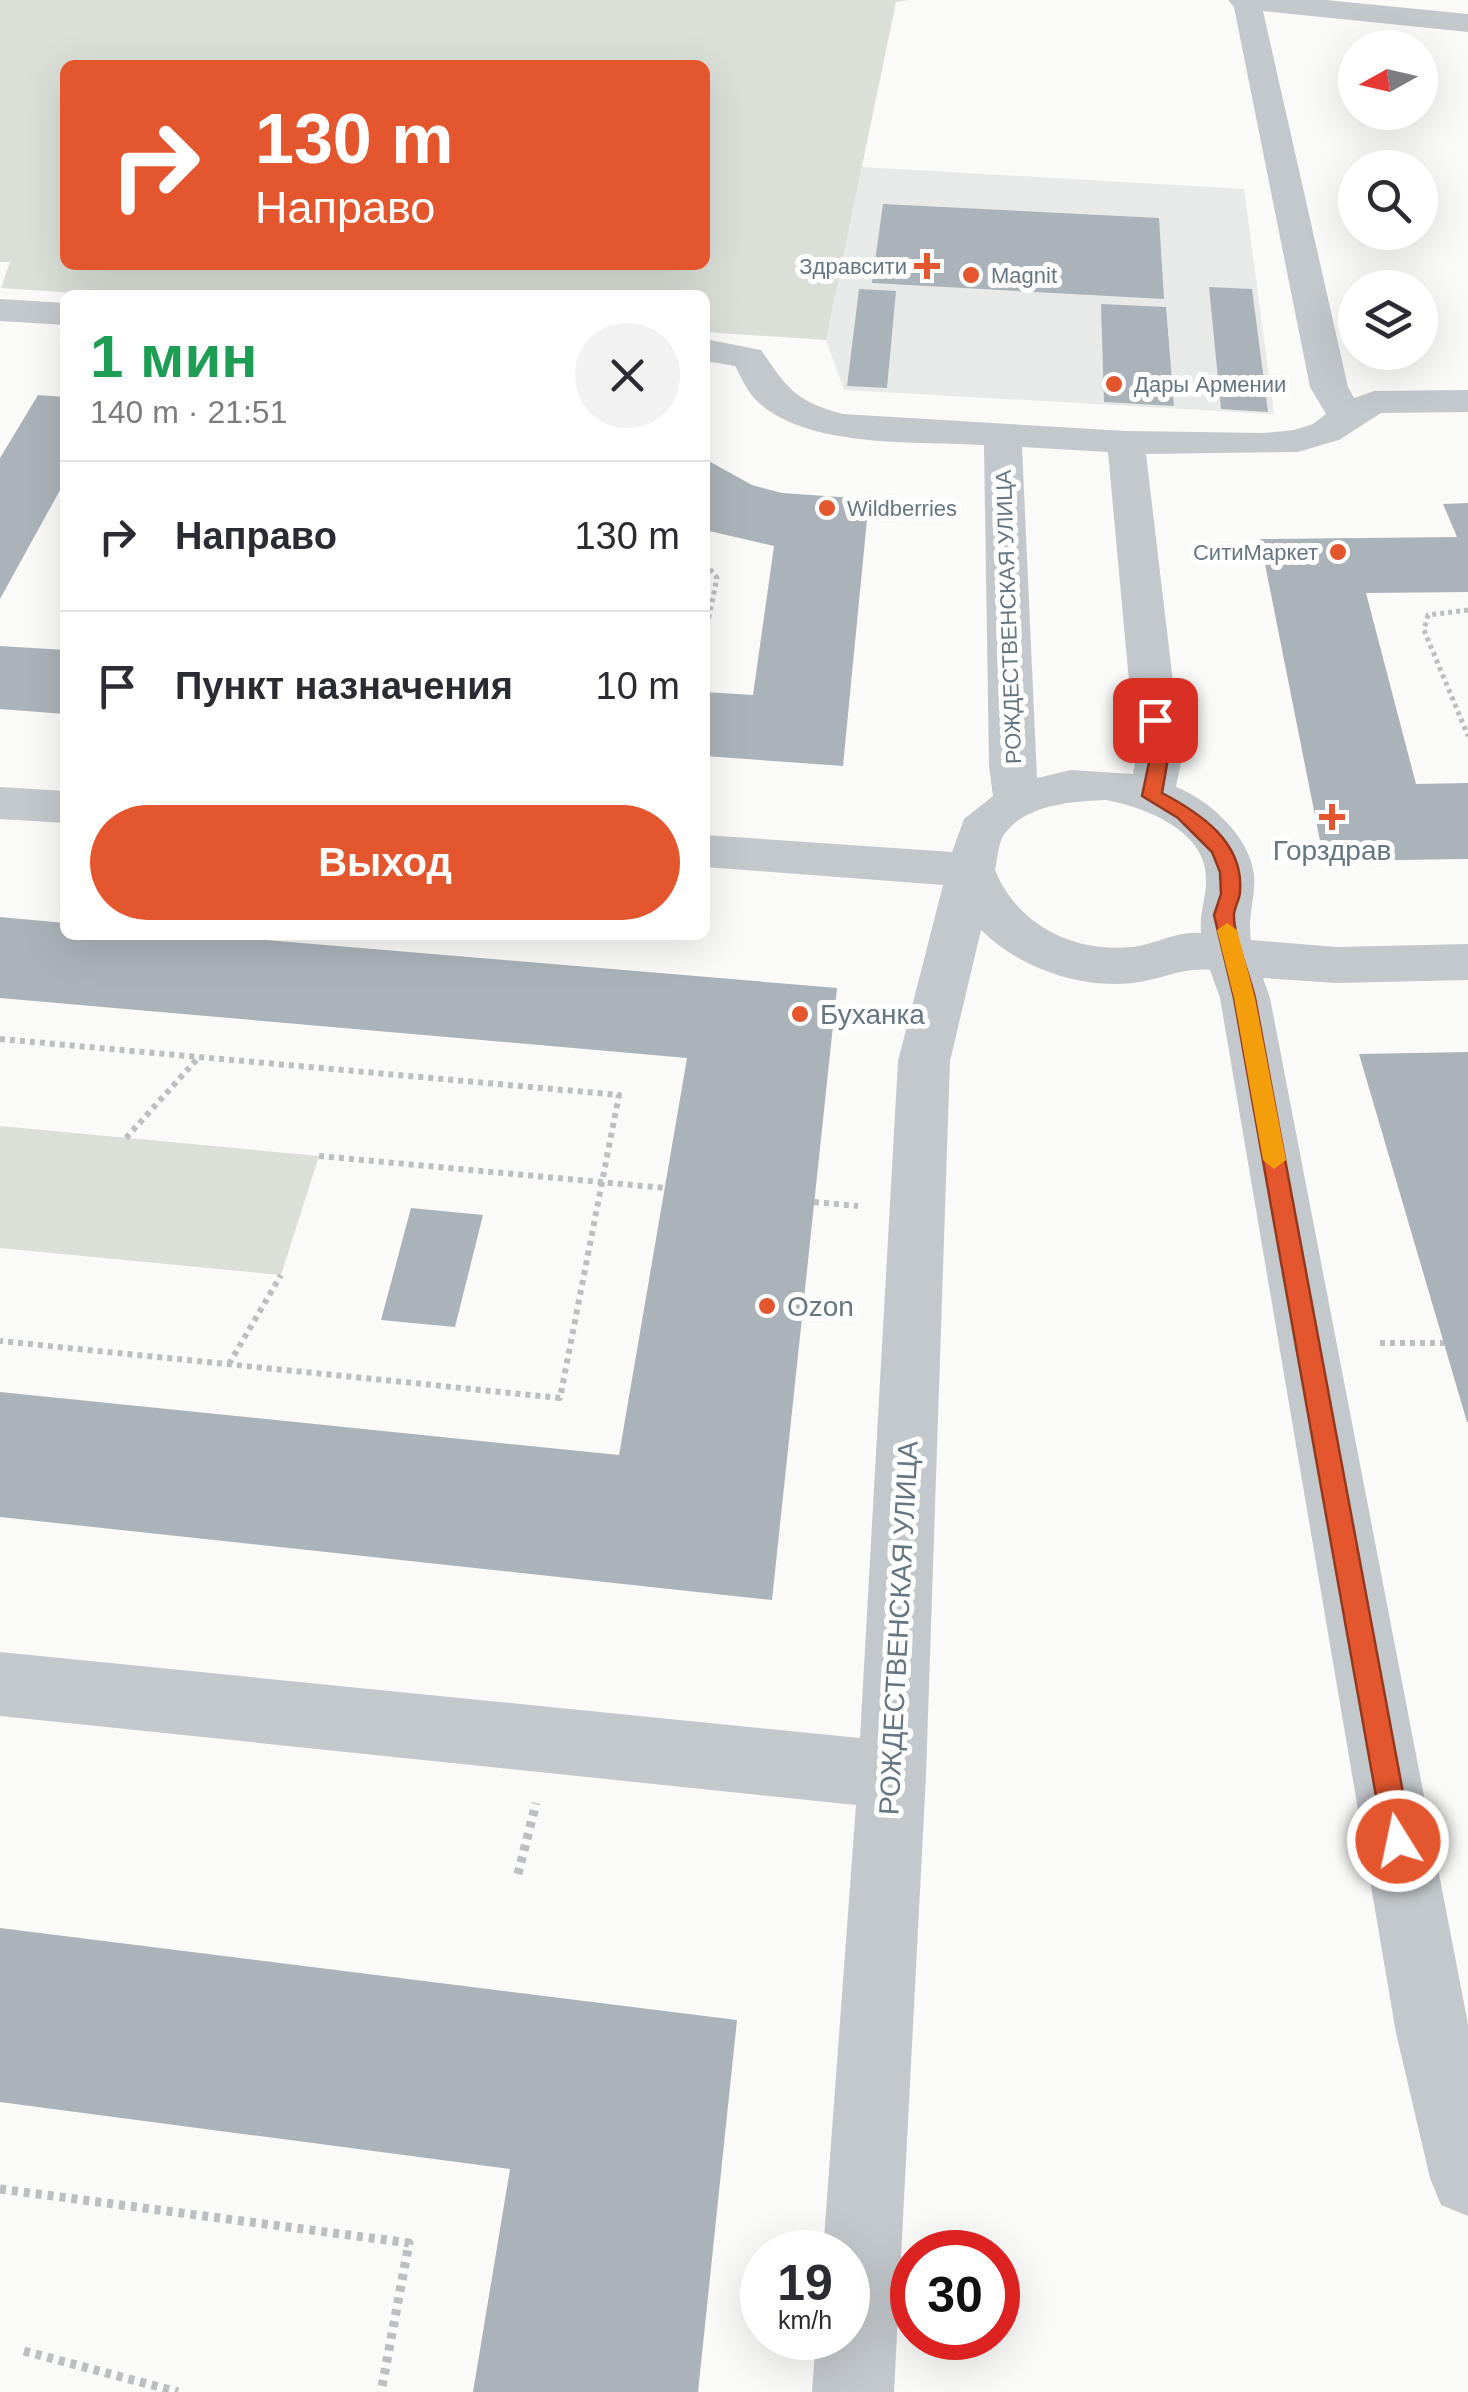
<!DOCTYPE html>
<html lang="ru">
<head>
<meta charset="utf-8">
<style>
  :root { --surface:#fff; --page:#f2f2f3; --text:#2b2b33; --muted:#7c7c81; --line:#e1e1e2; --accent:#e4572e }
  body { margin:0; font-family:Helvetica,sans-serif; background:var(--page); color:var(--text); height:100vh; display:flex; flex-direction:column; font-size:38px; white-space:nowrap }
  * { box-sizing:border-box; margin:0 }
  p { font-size:32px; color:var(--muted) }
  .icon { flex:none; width:55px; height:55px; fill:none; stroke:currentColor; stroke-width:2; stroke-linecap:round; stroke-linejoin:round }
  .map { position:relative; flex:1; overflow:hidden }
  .side { position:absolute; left:60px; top:290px; width:650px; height:650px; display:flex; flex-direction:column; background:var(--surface); border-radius:15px; box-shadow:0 10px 40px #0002 }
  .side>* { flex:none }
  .top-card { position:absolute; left:60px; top:60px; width:650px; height:210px; border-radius:15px; box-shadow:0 10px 40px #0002; background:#e4572e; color:#fff; overflow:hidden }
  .needle { width:65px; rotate:262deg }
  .tools { position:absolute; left:1338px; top:30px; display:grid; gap:20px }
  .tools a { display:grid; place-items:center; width:100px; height:100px; border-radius:50%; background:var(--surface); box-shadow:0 10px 40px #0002; font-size:50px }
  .speed { position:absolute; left:740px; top:2230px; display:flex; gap:20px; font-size:50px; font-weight:700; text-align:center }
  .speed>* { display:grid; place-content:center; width:130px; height:130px; border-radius:50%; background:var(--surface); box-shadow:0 10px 40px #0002; line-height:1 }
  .speed small { font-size:25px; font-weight:400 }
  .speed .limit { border:15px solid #d22; background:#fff; color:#111 }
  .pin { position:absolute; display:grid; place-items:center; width:85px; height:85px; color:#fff; margin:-42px; border-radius:20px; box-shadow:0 5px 15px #0006 }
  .me { position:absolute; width:110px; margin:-55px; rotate:350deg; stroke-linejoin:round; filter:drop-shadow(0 0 8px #0008) }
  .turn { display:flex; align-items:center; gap:35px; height:210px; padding:0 30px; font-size:45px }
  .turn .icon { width:130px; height:130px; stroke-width:2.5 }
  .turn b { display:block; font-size:70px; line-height:85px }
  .round { display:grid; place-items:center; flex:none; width:105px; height:105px; border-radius:52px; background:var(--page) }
  .overview { display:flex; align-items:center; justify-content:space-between; height:170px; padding:0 30px }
  h1 { font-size:60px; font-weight:800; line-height:75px; color:#1e9e55 }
  .primary-button { display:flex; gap:20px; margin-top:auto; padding:20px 30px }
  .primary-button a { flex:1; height:115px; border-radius:60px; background:var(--accent); color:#fff; font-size:40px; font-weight:800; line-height:115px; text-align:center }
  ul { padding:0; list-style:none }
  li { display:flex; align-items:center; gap:30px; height:150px; padding:0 30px; border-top:2px solid var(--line) }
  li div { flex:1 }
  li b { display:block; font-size:38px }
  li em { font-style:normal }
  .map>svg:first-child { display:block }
  .built { fill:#e8e9e9 }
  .green { fill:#dadfd7; fill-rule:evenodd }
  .building { fill:#aab3b9 }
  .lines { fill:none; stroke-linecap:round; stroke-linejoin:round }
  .path-far2 { stroke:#bbbfc2; stroke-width:5; stroke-dasharray:4 4; stroke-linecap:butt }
  .path-far1 { stroke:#bbbfc2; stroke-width:6; stroke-dasharray:5 5; stroke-linecap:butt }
  .path { stroke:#bbbfc2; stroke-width:9; stroke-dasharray:6 6; stroke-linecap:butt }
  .minor { fill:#c3c8cc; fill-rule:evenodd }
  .route { fill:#e4572e; stroke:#94391e; stroke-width:2.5 }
  .slow { fill:#f59e0b }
  .poi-dot { fill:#e4572e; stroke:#fff; stroke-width:4 }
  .labels { text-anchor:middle; stroke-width:10; stroke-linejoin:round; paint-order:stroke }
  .far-poi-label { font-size:22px; fill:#657683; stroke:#fff; text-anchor:start }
  .far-street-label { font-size:22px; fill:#657683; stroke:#fff }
  .poi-label { font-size:28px; fill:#657683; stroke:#fff; text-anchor:start }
  .street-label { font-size:28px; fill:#657683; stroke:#fff }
</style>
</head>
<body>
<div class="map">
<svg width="1468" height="2392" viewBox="0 0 1468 2392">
  <rect width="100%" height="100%" fill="#fafaf8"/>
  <path class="built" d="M 862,167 L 1244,189 L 1274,414 L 844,390 L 826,340 Z"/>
  <g class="green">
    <path d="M 0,0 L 909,0 L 896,2 L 826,340 L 705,332 L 705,295 L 106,295 L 1,288 L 10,262 L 0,262 ZM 65,65 L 705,65 L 705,265 L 65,265 Z"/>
    <path d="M 0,1126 L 319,1156 L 281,1275 L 0,1248 Z"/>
  </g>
  <g class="building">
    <path d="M 883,204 L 1159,218 L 1164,299 L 872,283 Z"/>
    <path d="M 1209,287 L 1252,289 L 1268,412 L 1221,409 Z"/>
    <path d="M 859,289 L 896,291 L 887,388 L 847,386 Z"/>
    <path d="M 1101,304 L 1166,307 L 1174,406 L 1104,402 Z"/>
    <path d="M 38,395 L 65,397 L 65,481 L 0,599 L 0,458 Z"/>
    <path d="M 705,459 L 752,485 L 782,493 L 869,499 L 843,766 L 705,756 L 705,692 L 753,695 L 774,546 L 705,530 Z"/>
    <path d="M 1468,503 L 1468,592 L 1366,593 L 1416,784 L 1468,783 L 1468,859 L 1324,861 L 1260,539 L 1457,537 L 1443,504 Z"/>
    <path d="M 0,646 L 65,650 L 65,714 L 0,709 Z"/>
    <path d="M 0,917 L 65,923 L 65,935 L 207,935 L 837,988 L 772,1600 L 0,1517 L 0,1392 L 619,1455 L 687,1058 L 0,998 Z"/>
    <path d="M 1468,1052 L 1468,1422 L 1467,1422 L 1359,1054 Z"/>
    <path d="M 411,1208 L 483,1215 L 455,1327 L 381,1320 Z"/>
    <path d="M 0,1928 L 737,2020 L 698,2392 L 473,2392 L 510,2169 L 0,2102 Z"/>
  </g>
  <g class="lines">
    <g class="path-far2">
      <path d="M 705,563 L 717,578 L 705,635"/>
      <path d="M 65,577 L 65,602"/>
      <path d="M 1468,610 L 1428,615 L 1424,630 L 1468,736"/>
    </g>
    <g class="path-far1">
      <path d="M 0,1039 L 619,1095 L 560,1398 L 0,1341"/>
      <path d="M 126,1138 L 198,1058"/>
      <path d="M 319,1156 L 665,1188"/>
      <path d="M 814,1202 L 858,1206"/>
      <path d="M 1380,1343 L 1444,1343"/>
      <path d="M 229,1364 L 281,1275"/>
    </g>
    <g class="path">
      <path d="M 518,1874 L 536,1803"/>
      <path d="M 0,2189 L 409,2243 L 381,2392"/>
      <path d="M 24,2351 L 178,2392"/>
    </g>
    <g class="minor">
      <path d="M 1228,0 L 1326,0 L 1468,14 L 1468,32 L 1263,11 L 1348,387 L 1354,398 L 1374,391 L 1468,390 L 1468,412 L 1381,413 L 1339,440 L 1298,452 L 1146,454 L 1182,758 L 1176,787 C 1210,800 1250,837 1254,875 C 1256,897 1247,917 1251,940 L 1336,947 L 1468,944 L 1468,980 L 1336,983 L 1263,978 L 1270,998 L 1468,2024 L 1468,2216 L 1441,2205 L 1430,2178 L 1396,2033 L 1220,998 L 1210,970 C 1182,967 1161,980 1133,983 C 1079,989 1020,968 981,930 L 950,1061 L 926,1775 L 894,2392 L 812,2392 L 816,2338 L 848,2338 L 848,2252 L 823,2252 L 856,1805 L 0,1716 L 0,1652 L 860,1738 L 898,1061 L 943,885 L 705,867 L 705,835 L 952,852 L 964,819 L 993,796 L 989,766 L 984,445 C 918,441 805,449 756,400 C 747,391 741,377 735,366 L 705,361 L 705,339 L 761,350 C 788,389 795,401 843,414 L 1126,431 L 1264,433 L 1294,430 L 1313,424 L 1326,414 L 1310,387 L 1234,7 ZM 1022,447 L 1108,452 L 1136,758 L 1133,774 L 1071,770 L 1037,778 ZM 1106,800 C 1144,807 1205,830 1206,877 C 1207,896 1199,913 1201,933 C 1176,931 1157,944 1133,947 C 1074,953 1018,926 995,870 C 997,861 998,847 1002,838 C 1020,805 1073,801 1106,800 Z"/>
      <path d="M 0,299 L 65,303 L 65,325 L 0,321 Z"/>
      <path d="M 0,787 L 65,791 L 65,823 L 0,819 Z"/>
    </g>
  </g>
  <path class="route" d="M 1155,714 L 1164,720 L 1168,758 L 1162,793 C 1200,813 1244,842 1240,891 C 1240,899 1235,906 1234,914 C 1233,935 1250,976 1255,998 L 1412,1841 L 1408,1851 L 1398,1855 L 1388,1851 L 1384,1841 L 1234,998 L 1214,915 L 1221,894 L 1220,872 L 1212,852 L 1178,818 L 1142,796 L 1150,758 L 1146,720 Z"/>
  <path class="slow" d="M 1227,923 L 1237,930 L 1255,998 L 1286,1160 L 1274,1169 L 1263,1160 L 1234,998 L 1217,930 Z"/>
  <g class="poi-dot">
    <path d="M922 251h10v10h10v10h-10v10h-10v-10h-10v-10h10z"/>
    <circle cx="971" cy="275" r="10"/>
    <circle cx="1114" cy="384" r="10"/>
    <circle cx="827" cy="508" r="10"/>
    <circle cx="1338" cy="552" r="10"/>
    <path d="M1327 802h10v10h10v10h-10v10h-10v-10h-10v-10h10z"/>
    <circle cx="800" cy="1014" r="10"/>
    <circle cx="767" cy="1306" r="10"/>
  </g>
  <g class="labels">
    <g class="far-poi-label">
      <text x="907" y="274" text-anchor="end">Здравсити</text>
      <text x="991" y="283">Magnit</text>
      <text x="1134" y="392">Дары Армении</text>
      <text x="847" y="516">Wildberries</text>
      <text x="1318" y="560" text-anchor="end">СитиМаркет</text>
    </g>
    <g class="far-street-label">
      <text transform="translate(1008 617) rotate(-92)" y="8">РОЖДЕСТВЕНСКАЯ УЛИЦА</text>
    </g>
    <g class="poi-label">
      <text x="1332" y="860" text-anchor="middle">Горздрав</text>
      <text x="820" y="1024">Буханка</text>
      <text x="787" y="1316">Ozon</text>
    </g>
    <g class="street-label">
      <text transform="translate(898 1628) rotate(-87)" y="10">РОЖДЕСТВЕНСКАЯ УЛИЦА</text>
    </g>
  </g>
</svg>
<div class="tools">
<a><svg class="needle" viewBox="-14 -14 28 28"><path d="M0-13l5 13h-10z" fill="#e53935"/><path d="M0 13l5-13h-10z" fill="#7c7c81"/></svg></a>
<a><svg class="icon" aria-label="search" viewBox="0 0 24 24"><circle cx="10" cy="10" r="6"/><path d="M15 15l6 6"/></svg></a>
<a><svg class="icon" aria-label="layers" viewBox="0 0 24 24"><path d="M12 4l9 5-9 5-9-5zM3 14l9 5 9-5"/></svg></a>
</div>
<div class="speed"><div>19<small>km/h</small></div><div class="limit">30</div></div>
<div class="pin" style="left:1155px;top:720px;background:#d93025"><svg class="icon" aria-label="arrive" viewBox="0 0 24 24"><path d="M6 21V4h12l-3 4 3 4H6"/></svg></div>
<svg class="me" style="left:1398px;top:1841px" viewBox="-20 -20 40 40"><circle r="17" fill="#e4572e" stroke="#fff" stroke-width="3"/><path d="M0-11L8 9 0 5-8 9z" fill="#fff"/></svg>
<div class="top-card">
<div class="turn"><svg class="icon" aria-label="right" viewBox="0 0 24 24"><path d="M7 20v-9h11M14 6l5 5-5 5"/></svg><div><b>130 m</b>Направо</div></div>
</div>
<section class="side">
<div class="overview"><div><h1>1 мин</h1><p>140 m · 21:51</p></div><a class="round"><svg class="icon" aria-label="close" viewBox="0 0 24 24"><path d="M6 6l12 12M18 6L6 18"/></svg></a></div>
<ul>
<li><svg class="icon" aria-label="right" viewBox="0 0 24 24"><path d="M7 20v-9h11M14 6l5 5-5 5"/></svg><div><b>Направо</b></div><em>130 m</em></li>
<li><svg class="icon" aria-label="arrive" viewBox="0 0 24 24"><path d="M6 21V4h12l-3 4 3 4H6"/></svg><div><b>Пункт назначения</b></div><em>10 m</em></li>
</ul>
<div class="primary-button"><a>Выход</a></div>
</section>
</div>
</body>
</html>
